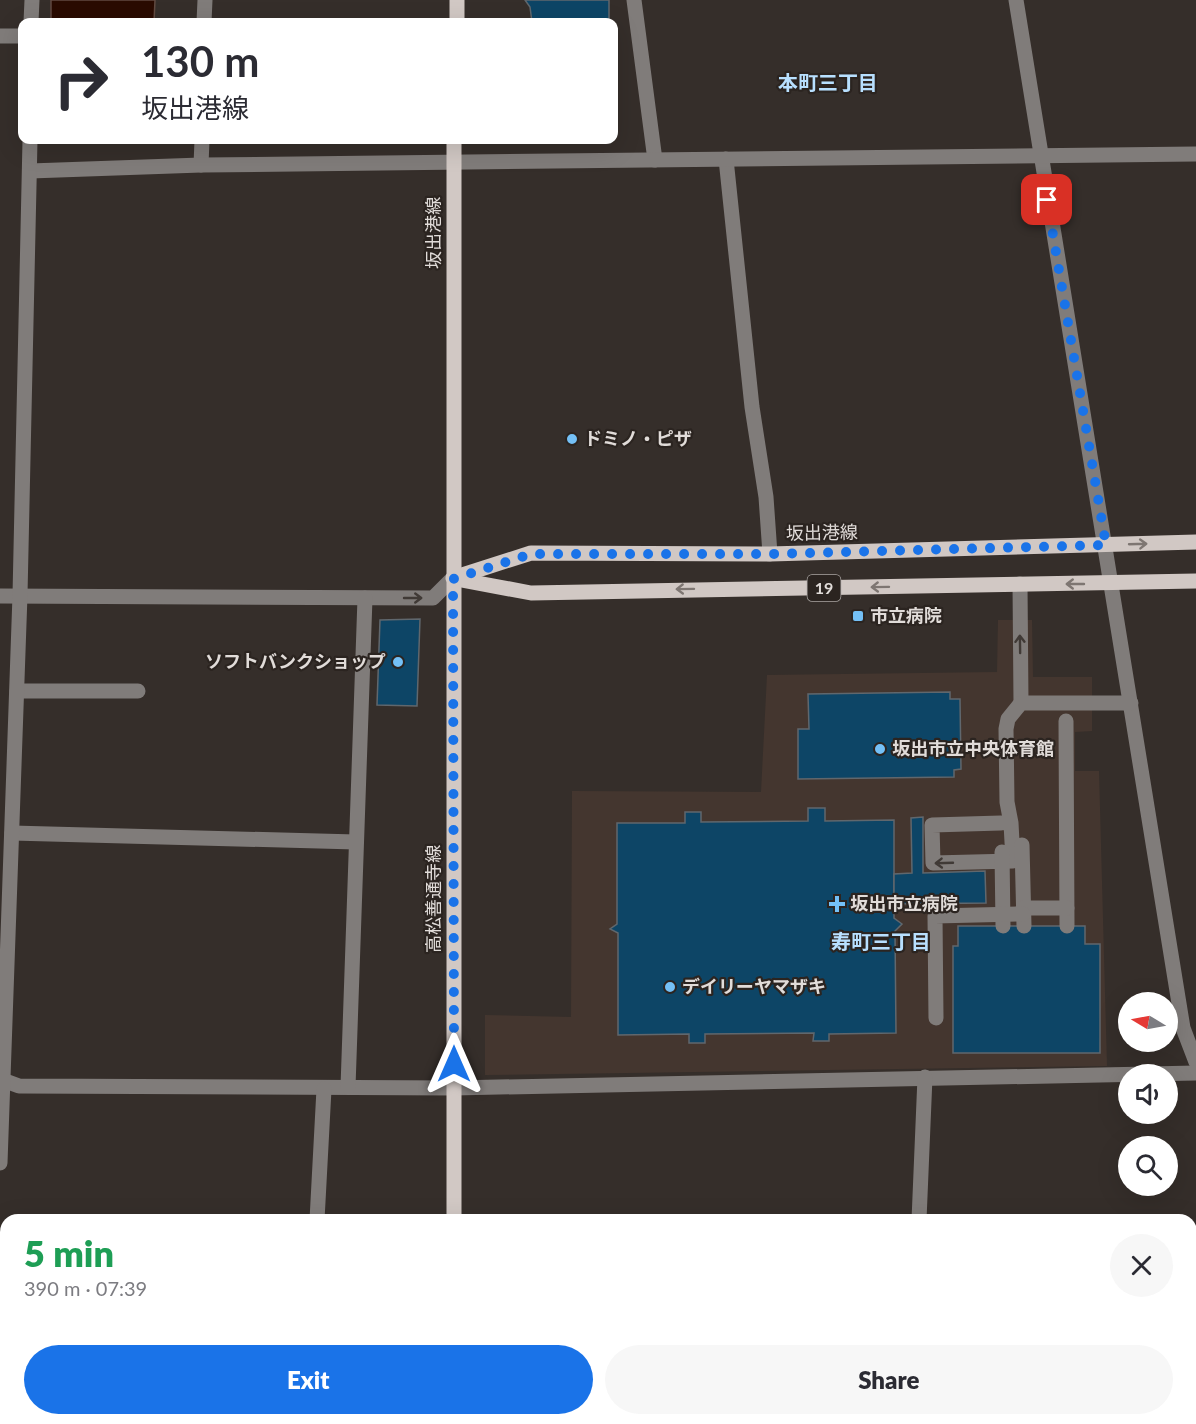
<!DOCTYPE html>
<html lang="en">
<head>
<meta charset="utf-8">
<style>
  :root { --surface:#fff; --page:#f7f7f7; --text:#2b2b33; --muted:#7c7c81; --accent:#1a73e8 }
  body { margin:0; font-family:Lato,"Noto Sans JP",sans-serif; background:var(--page); color:var(--text); height:100vh; display:flex; flex-direction:column; font-size:22px; white-space:nowrap }
  * { box-sizing:border-box; margin:0 }
  p { font-size:20px; color:var(--muted) }
  .icon { flex:none; width:33px; height:33px; fill:none; stroke:currentColor; stroke-width:2; stroke-linecap:round; stroke-linejoin:round }
  .map { position:relative; flex:1; overflow:hidden }
  .panel { position:absolute; left:0px; top:1214px; width:1197px; height:212px; display:flex; flex-direction:column; background:var(--surface); border-radius:18px 18px 0 0; box-shadow:0 6px 24px #0002 }
  .panel>* { flex:none }
  .banner { position:absolute; left:18px; top:18px; width:600px; height:126px; border-radius:12px; box-shadow:0 6px 24px #0002; background:#fff; color:var(--text); overflow:hidden }
  .needle { width:39px; rotate:280deg }
  .tools { position:absolute; left:1118px; top:992px; display:grid; gap:12px }
  .tools a { display:grid; place-items:center; width:60px; height:60px; border-radius:50%; background:var(--surface); box-shadow:0 6px 24px #0002; font-size:30px }
  .pin { position:absolute; display:grid; place-items:center; width:51px; height:51px; color:#fff; margin:-26px; border-radius:12px; box-shadow:0 3px 9px #0006 }
  .me { position:absolute; width:66px; margin:-33px; rotate:0deg; stroke-linejoin:round; filter:drop-shadow(0 0 4px #0008) }
  .turn { display:flex; align-items:center; gap:21px; height:126px; padding:0 24px; font-size:27px }
  .turn .icon { width:78px; height:78px; stroke-width:2.5 }
  .turn b { display:block; font-size:42px; line-height:51px }
  .round { display:grid; place-items:center; flex:none; width:63px; height:63px; border-radius:32px; background:var(--page) }
  .overview { display:flex; align-items:center; justify-content:space-between; height:102px; padding:0 24px }
  h1 { font-size:36px; font-weight:800; line-height:45px; color:#1e9e55 }
  .action { display:flex; gap:12px; margin-top:auto; padding:12px 24px }
  .action a { flex:1; height:69px; border-radius:36px; background:var(--accent); color:#fff; font-size:24px; font-weight:800; line-height:69px; text-align:center }
  .action a+a { background:var(--page); color:var(--text) }
  .map>svg:first-child { display:block }
  .built { fill:#44362f }
  .water { fill:#2a0b00; stroke:#614a41; stroke-width:1.5 }
  .building { fill:#0d4566; stroke:#60676d; stroke-width:1.5 }
  .lines { fill:none; stroke-linecap:round; stroke-linejoin:round }
  .minor { stroke:#807c7a; stroke-width:15 }
  .major { stroke:#d1c8c4; stroke-width:15 }
  .oneway { stroke:#7e7672 }
  .oneway2 { stroke:#403a36 }
  .route { stroke:#1a73e8; stroke-width:10; stroke-dasharray:0 18 }
  .poi-dot { fill:#74c0f6; stroke:#2b2420; stroke-width:2 }
  .labels { text-anchor:middle; stroke-width:4.5; stroke-linejoin:round; paint-order:stroke }
  .shield { fill:#2b2420; stroke:#aaa5a2; stroke-width:1.5 }
  .shield-label { font-size:16px; font-weight:bold; fill:#e1dcd9 }
  .street-label { font-size:18px; fill:#e1dcd9; stroke:#2b2420 }
  .poi-label { font-size:18px; font-weight:bold; fill:#e1dcd9; stroke:#2b2420; text-anchor:start }
  .neighbourhood-label { font-size:20px; font-weight:bold; fill:#b8e0ff; stroke:#2b2420 }
</style>
</head>
<body>
<div class="map">
<svg width="1196" height="1424" viewBox="0 0 1196 1424">
  <rect width="100%" height="100%" fill="#352e2a"/>
  <path class="built" d="M 998,620 L 1032,620 L 1033,677 L 1092,677 L 1092,731 L 1075,732 L 1075,771 L 1099,771 L 1107,1066 L 485,1075 L 485,1015 L 571,1017 L 572,791 L 761,792 L 767,675 L 997,672 Z"/>
  <path class="water" d="M 51,0 L 155,0 L 154,22 L 51,22 Z"/>
  <g class="building">
    <path d="M 609,0 L 609,22 L 532,22 L 530,7 L 525,0 Z"/>
    <path d="M 420,619 L 417,706 L 377,705 L 380,620 Z"/>
    <path d="M 950,692 L 950,699 L 960,699 L 961,769 L 954,770 L 954,777 L 798,779 L 798,729 L 809,729 L 808,694 Z"/>
    <path d="M 808,808 L 825,808 L 825,821 L 894,820 L 894,918 L 902,924 L 895,931 L 896,1033 L 829,1034 L 829,1041 L 813,1041 L 814,1033 L 705,1034 L 705,1043 L 689,1043 L 689,1034 L 618,1035 L 618,933 L 610,929 L 617,924 L 617,823 L 685,823 L 685,812 L 701,812 L 701,822 L 808,821 Z"/>
    <path d="M 923,817 L 923,873 L 985,871 L 986,903 L 894,904 L 894,874 L 912,873 L 911,818 Z"/>
    <path d="M 958,926 L 1085,926 L 1085,944 L 1100,944 L 1100,1053 L 953,1053 L 953,946 L 958,946 Z"/>
  </g>
  <g class="lines">
    <g class="minor">
      <path d="M 634,0 L 655,160"/>
      <path d="M 1016,0 L 1183,1028 L 1196,1062"/>
      <path d="M 31,22 L 32,0"/>
      <path d="M 204,22 L 205,0"/>
      <path d="M 0,36 L 22,36"/>
      <path d="M 726,159 L 752,407 L 766,497 L 770,554"/>
      <path d="M 201,165 L 202,140"/>
      <path d="M 30,171 L 201,165 L 1196,154"/>
      <path d="M 1020,584 L 1021,703"/>
      <path d="M 0,596 L 433,598 L 453,578"/>
      <path d="M 17,691 L 138,691"/>
      <path d="M 1066,721 L 1067,926"/>
      <path d="M 1001,823 L 932,825 L 933,863 L 1013,861 L 1011,823 L 1007,802 L 1006,729 L 1008,719 L 1021,703 L 1131,703"/>
      <path d="M 12,833 L 356,842"/>
      <path d="M 1022,845 L 1024,926"/>
      <path d="M 1002,852 L 1003,926"/>
      <path d="M 1023,908 L 1067,908"/>
      <path d="M 936,1018 L 935,916 L 1023,914"/>
      <path d="M 0,1079 L 19,1086 L 454,1088 L 1196,1073"/>
      <path d="M 348,1087 L 365,598"/>
      <path d="M 0,1163 L 20,595 L 30,140"/>
      <path d="M 317,1220 L 324,1089"/>
      <path d="M 919,1220 L 925,1077"/>
      <path d="M 0,1330 L 6,1331"/>
      <path d="M 1191,1418 L 1196,1418"/>
      <path d="M 493,1419 L 516,1424"/>
      <path d="M 909,1420 L 939,1419"/>
      <path d="M 307,1424 L 307,1419"/>
      <path d="M 608,1424 L 608,1419"/>
    </g>
    <g class="major">
      <path d="M 457,22 L 457,0"/>
      <path d="M 453,578 L 531,553 L 770,554 L 1196,542"/>
      <path d="M 456,579 L 531,593 L 1196,581"/>
      <path d="M 454,1220 L 454,140"/>
      <path d="M 454,1419 L 454,1424"/>
    </g>
  </g>
  <defs><path id="oneway-shaft" d="M-6 0H5M1.5-3L5.5 0L1.5 3" fill="none" stroke-width="1.6" stroke-linecap="round" stroke-linejoin="round" transform="scale(1.5)"/></defs>
  <g class="oneway">
    <use href="#oneway-shaft" transform="translate(1138 544) rotate(-2)"/>
    <use href="#oneway-shaft" transform="translate(1075 584) rotate(-180)"/>
    <use href="#oneway-shaft" transform="translate(880 587) rotate(179)"/>
    <use href="#oneway-shaft" transform="translate(685 589) rotate(179)"/>
  </g>
  <g class="oneway2">
    <use href="#oneway-shaft" transform="translate(413 598)"/>
    <use href="#oneway-shaft" transform="translate(1020 644) rotate(-91)"/>
    <use href="#oneway-shaft" transform="translate(944 863) rotate(178)"/>
  </g>
  <g class="lines">
    <path class="route" d="M 454,1064 L 453,579 L 531,554 L 770,554 L 1106,545 L 1047,200"/>
  </g>
  <g class="poi-dot">
    <circle cx="572" cy="439" r="6"/>
    <rect x="852" y="610" width="12" height="12" rx="3"/>
    <circle cx="398" cy="662" r="6"/>
    <circle cx="880" cy="749" r="6"/>
    <path d="M834 895h6v6h6v6h-6v6h-6v-6h-6v-6h6z"/>
    <circle cx="670" cy="987" r="6"/>
  </g>
  <g class="labels">
    <rect class="shield" x="807.5" y="575" width="33" height="26" rx="4.5"/>
    <g class="shield-label">
      <text x="824" y="594">19</text>
    </g>
    <g class="street-label">
      <text transform="translate(434 233) rotate(-90)" y="6">坂出港線</text>
      <text transform="translate(822 533) rotate(-1)" y="6">坂出港線</text>
      <text transform="translate(434 899) rotate(-90)" y="6">高松善通寺線</text>
    </g>
    <g class="poi-label">
      <text x="584" y="445">ドミノ・ピザ</text>
      <text x="870" y="622">市立病院</text>
      <text x="386" y="668" text-anchor="end">ソフトバンクショップ</text>
      <text x="892" y="755">坂出市立中央体育館</text>
      <text x="850" y="910">坂出市立病院</text>
      <text x="682" y="993">デイリーヤマザキ</text>
    </g>
    <g class="neighbourhood-label">
      <text x="828" y="90">本町三丁目</text>
      <text x="881" y="949">寿町三丁目</text>
    </g>
  </g>
</svg>
<div class="tools">
<a><svg class="needle" viewBox="-14 -14 28 28"><path d="M0-13l5 13h-10z" fill="#e53935"/><path d="M0 13l5-13h-10z" fill="#7c7c81"/></svg></a>
<a><svg class="icon" aria-label="sound" viewBox="0 0 24 24"><path d="M4 9h4l5-4v14l-5-4H4zM17 9q2 3 0 6"/></svg></a>
<a><svg class="icon" aria-label="search" viewBox="0 0 24 24"><circle cx="10" cy="10" r="6"/><path d="M15 15l6 6"/></svg></a>
</div>
<div class="pin" style="left:1047px;top:200px;background:#d93025"><svg class="icon" aria-label="arrive" viewBox="0 0 24 24"><path d="M6 21V4h12l-3 4 3 4H6"/></svg></div>
<svg class="me" style="left:454px;top:1064px" viewBox="-20 -20 40 40"><path d="M0-17L14 15 0 8-14 15z" fill="#1a73e8" stroke="#fff" stroke-width="4"/></svg>
<div class="banner">
<div class="turn"><svg class="icon" aria-label="right" viewBox="0 0 24 24"><path d="M7 20v-9h11M14 6l5 5-5 5"/></svg><div><b>130 m</b>坂出港線</div></div>
</div>
<section class="panel">
<div class="overview"><div><h1>5 min</h1><p>390 m · 07:39</p></div><a class="round"><svg class="icon" aria-label="close" viewBox="0 0 24 24"><path d="M6 6l12 12M18 6L6 18"/></svg></a></div>
<div class="action"><a>Exit</a><a>Share</a></div>
</section>
</div>
</body>
</html>
